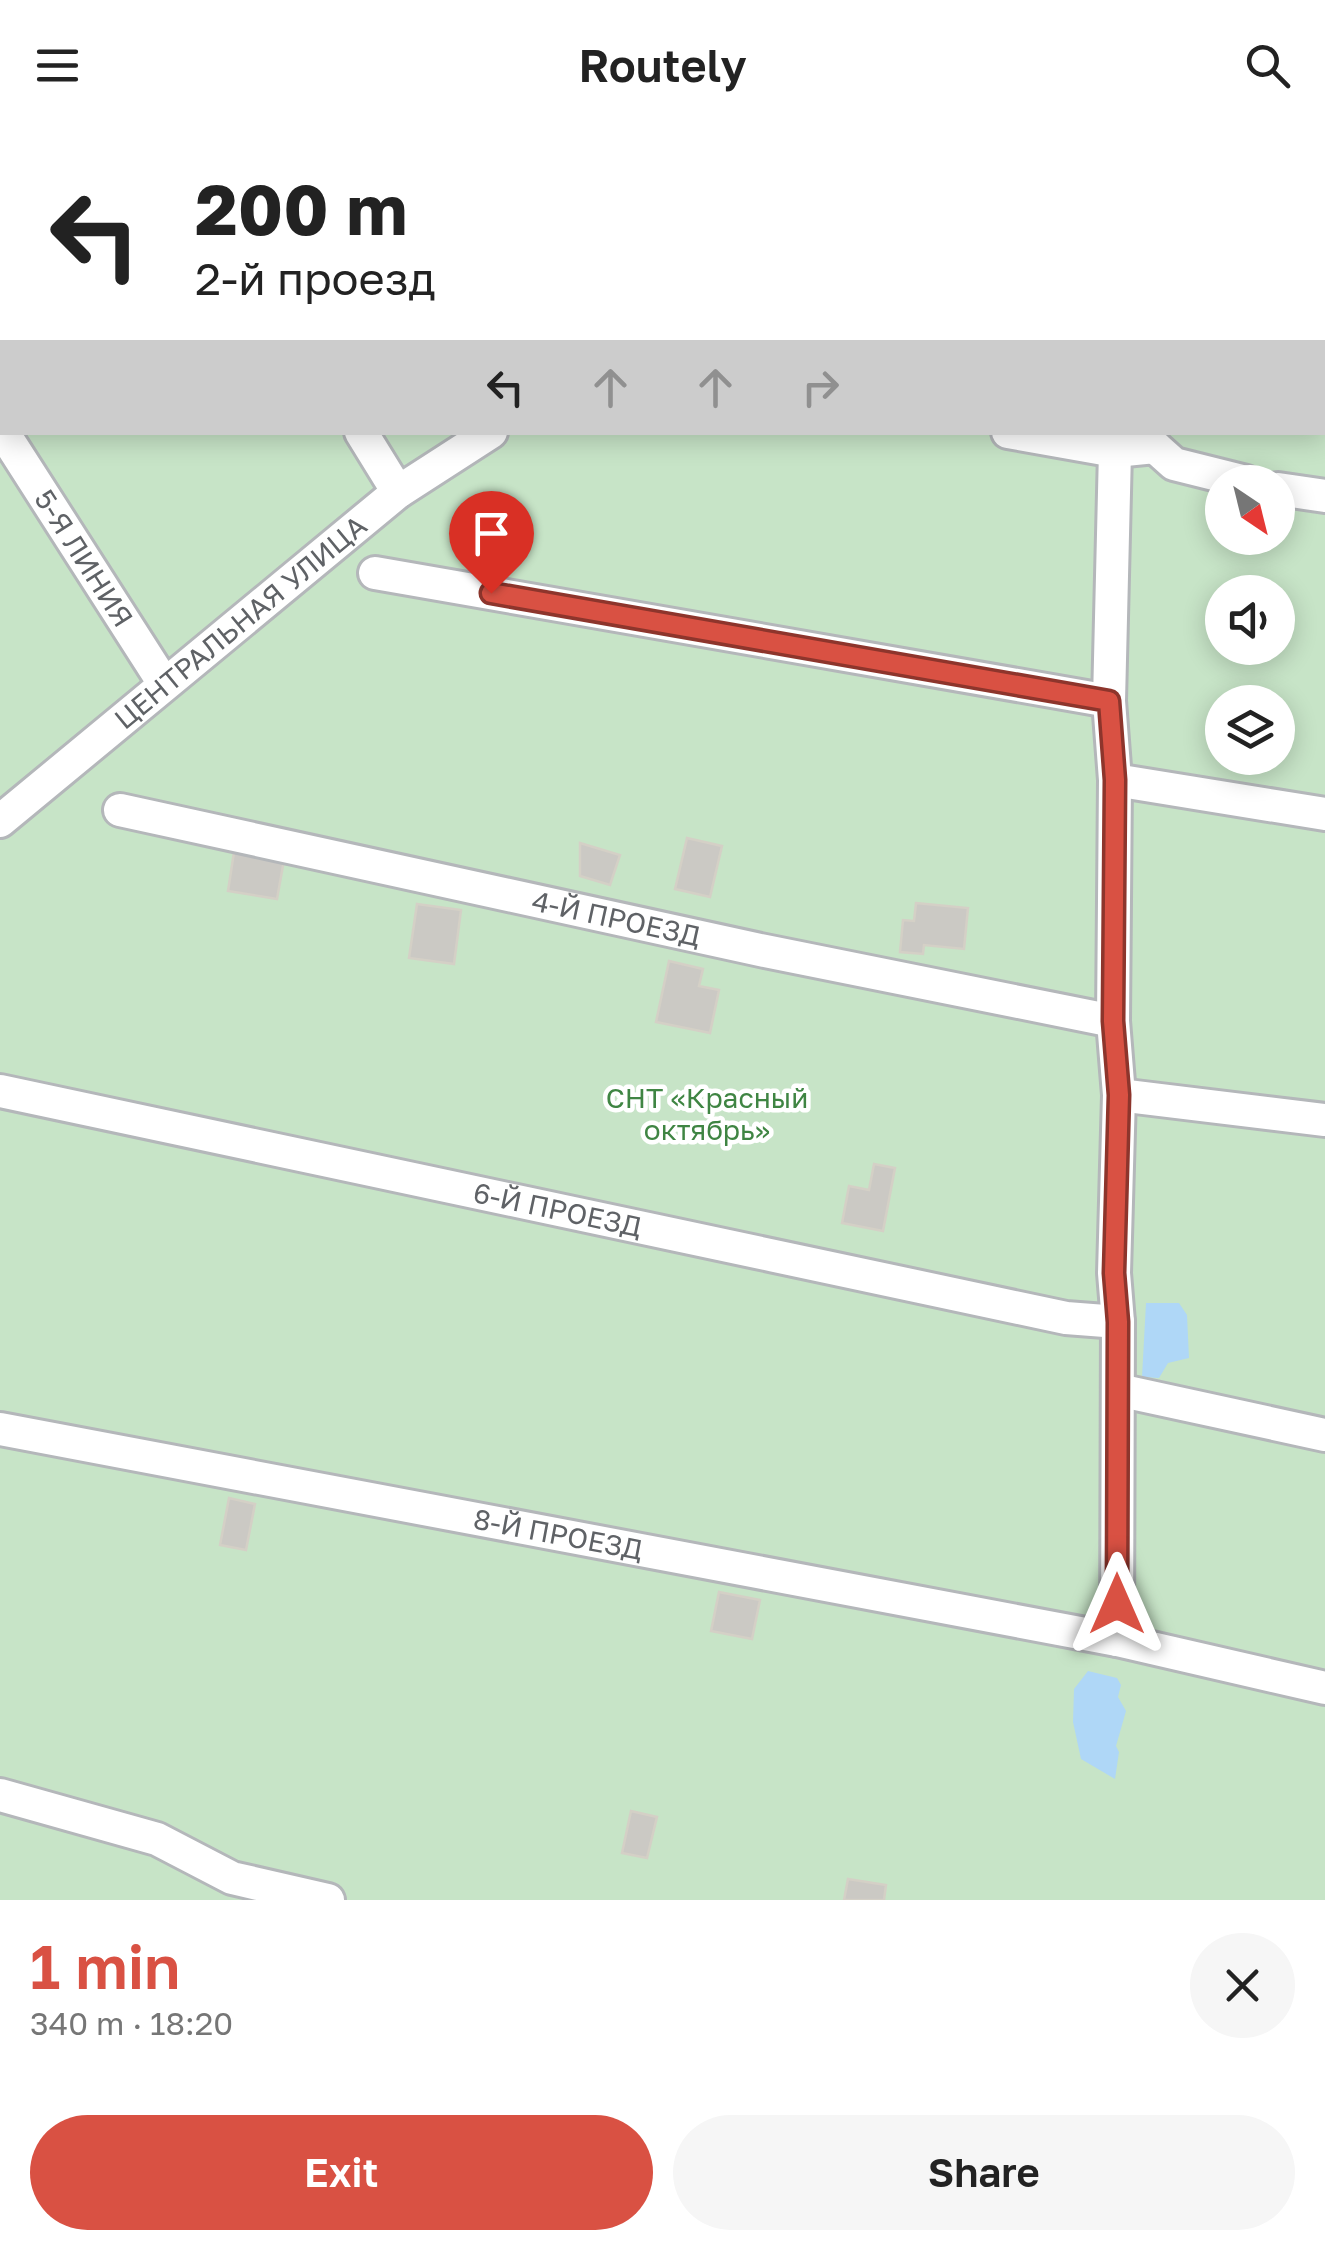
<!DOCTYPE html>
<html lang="en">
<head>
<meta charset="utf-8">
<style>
  :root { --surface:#fff; --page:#f6f6f6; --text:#222; --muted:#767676; --accent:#d95143 }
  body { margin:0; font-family:"Golos Text",sans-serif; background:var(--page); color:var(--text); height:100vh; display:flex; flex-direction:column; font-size:38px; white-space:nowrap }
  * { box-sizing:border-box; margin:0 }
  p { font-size:32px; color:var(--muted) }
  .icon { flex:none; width:55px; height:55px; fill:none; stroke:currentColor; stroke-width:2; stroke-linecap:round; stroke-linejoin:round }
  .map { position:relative; height:1770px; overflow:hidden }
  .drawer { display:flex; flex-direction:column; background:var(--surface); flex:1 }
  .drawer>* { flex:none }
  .top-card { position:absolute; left:0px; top:0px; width:1325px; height:305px; box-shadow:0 5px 25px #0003; background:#fff; color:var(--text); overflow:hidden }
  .needle { width:65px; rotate:145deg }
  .fabs { position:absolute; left:1205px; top:335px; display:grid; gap:20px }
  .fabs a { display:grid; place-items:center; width:90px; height:90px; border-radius:50%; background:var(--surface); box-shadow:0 5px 25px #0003; font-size:50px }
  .pin { position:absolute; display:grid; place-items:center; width:85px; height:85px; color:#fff; margin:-102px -42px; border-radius:50% 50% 50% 0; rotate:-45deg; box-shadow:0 0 10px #0007 }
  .pin .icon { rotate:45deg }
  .me { position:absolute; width:110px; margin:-55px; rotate:0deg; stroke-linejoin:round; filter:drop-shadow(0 0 8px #0008) }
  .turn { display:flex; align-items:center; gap:35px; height:210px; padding:0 30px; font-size:45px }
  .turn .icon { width:130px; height:130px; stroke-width:2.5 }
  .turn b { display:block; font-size:70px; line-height:85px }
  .lanes { display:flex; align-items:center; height:95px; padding:0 30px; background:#0003; justify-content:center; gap:50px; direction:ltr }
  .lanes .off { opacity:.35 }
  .round { display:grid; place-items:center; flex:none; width:105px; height:105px; border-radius:52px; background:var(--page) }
  .headline { display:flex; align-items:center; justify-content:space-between; height:170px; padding:0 30px }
  h1 { font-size:60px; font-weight:600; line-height:75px; color:var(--accent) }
  .action { display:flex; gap:20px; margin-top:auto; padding:20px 30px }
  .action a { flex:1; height:115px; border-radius:60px; background:var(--accent); color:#fff; font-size:40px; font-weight:600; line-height:115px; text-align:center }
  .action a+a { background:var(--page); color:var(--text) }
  header { display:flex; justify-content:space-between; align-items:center; height:130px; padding:0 30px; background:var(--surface); font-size:45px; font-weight:600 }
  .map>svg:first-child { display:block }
  .green { fill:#c7e4c7; fill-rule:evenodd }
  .water { fill:#afd7f7 }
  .building { fill:#cbc9c4; stroke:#d4d0c6; stroke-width:2.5 }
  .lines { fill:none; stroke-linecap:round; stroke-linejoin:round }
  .minor-casing { stroke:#b4b7ba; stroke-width:38 }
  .minor { stroke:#fff; stroke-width:32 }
  .route-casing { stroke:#8d352c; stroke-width:25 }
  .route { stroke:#d95143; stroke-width:18 }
  .labels { text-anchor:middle; stroke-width:9; stroke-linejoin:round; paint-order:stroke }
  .street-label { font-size:28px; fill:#5f6266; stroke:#fff }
  .park-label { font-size:28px; fill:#3f8543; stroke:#fff }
</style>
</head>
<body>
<header><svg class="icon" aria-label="menu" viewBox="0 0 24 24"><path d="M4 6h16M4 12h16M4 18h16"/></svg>Routely<svg class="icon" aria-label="search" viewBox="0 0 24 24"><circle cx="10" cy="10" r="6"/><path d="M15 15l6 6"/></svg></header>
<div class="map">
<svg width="1325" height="1770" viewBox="0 0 1325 1770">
  <rect width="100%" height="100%" fill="#efeee7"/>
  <path class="green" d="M 0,0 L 1325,0 L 1325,1770 L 0,1770 ZM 2,2 L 1322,2 L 1322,302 L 2,302 ZM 1222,352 L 1278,352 L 1278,408 L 1222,408 ZM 1222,462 L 1278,462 L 1278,518 L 1222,518 ZM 1222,572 L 1278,572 L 1278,628 L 1222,628 Z"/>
  <g class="water">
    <path d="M 1146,1173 L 1179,1173 L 1187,1185 L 1189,1228 L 1168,1233 L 1159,1248 L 1142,1247 Z"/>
    <path d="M 1088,1541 L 1117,1548 L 1121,1555 L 1118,1567 L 1126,1581 L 1116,1616 L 1119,1622 L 1115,1649 L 1081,1629 L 1073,1592 L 1074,1559 Z"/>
  </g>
  <g class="building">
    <path d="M 687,708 L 722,716 L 710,767 L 675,759 Z"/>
    <path d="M 580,713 L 620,725 L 610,755 L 580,746 Z"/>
    <path d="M 234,722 L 284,730 L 277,769 L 228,761 Z"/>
    <path d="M 916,773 L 968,778 L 964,819 L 924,815 L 923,824 L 900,822 L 903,790 L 914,791 Z"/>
    <path d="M 417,774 L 461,780 L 454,834 L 409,828 Z"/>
    <path d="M 669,831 L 703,839 L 699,856 L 719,860 L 710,903 L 656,892 Z"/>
    <path d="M 874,1034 L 895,1038 L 883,1101 L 842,1093 L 849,1056 L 869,1060 Z"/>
    <path d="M 229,1368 L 255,1374 L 246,1420 L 220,1415 Z"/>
    <path d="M 719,1462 L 760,1470 L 752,1509 L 711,1501 Z"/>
    <path d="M 631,1681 L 657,1687 L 647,1728 L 622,1723 Z"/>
    <path d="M 848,1749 L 886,1755 L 884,1770 L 844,1770 Z"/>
  </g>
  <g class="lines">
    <g class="minor-casing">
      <g id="minor">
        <path d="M 167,0 L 168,2"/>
        <path d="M 521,0 L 522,2"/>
        <path d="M 672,2 L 672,0"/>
        <path d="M 972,2 L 972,0"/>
        <path d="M 1190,2 L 1190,0"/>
        <path d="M 1322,172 L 1325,172"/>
        <path id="s1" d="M 3,302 L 163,552"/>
        <path d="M 361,302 L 398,362"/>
        <path d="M 1008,302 L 1115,321 L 1155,317"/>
        <path d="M 1155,317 L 1174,334 L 1246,352"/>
        <path d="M 1115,321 L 1109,571 L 1115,650 L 1113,891 L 1119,965 L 1114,1143 L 1118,1192 L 1117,1510"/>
        <path d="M 1278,359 L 1325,366"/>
        <path d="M 375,443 L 1109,571"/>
        <path d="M 1115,650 L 1325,684"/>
        <path id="s2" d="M 120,680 L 765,821 L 1113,891"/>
        <path id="s3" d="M 0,691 L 398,362 L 491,302"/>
        <path id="s4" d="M 0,961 L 1066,1188 L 1118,1192"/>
        <path d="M 1119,965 L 1325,990"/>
        <path d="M 1118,1260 L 1325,1305"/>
        <path id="s5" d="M 0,1299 L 1117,1510 L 1325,1558"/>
        <path d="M 0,1665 L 157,1709 L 232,1748 L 328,1770"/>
      </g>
    </g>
    <use href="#minor" class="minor"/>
  </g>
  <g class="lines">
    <g class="route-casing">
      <path id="route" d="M 491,463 L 1109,571 L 1115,650 L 1113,891 L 1119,965 L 1114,1143 L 1118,1192 L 1117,1474"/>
    </g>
    <use href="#route" class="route"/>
  </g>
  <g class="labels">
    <g class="street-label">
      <text dy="10" stroke="none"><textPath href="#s1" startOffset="150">5-Я ЛИНИЯ</textPath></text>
      <text dy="10" stroke="none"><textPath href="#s3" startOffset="312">ЦЕНТРАЛЬНАЯ УЛИЦА</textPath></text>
      <text dy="10" stroke="none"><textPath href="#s2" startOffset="508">4-Й ПРОЕЗД</textPath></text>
      <text dy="10" stroke="none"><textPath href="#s4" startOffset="570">6-Й ПРОЕЗД</textPath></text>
      <text dy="10" stroke="none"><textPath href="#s5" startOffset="568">8-Й ПРОЕЗД</textPath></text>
    </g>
    <g class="park-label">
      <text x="707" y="978">СНТ «Красный<tspan x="707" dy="32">октябрь»</tspan></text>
    </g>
  </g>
</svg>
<div class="fabs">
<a><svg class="needle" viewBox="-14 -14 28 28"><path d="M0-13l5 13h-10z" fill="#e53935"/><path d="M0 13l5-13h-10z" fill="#767676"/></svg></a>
<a><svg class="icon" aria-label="sound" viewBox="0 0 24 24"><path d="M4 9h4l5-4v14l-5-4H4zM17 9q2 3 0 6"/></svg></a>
<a><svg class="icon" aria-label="layers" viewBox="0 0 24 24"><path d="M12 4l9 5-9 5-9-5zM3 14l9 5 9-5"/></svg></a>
</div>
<div class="pin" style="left:491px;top:463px;background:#d93025"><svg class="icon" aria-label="arrive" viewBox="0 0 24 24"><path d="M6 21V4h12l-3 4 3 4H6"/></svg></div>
<svg class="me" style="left:1117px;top:1474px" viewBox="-20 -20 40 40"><path d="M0-17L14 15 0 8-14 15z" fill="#d95143" stroke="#fff" stroke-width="4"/></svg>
<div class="top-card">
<div class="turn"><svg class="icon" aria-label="left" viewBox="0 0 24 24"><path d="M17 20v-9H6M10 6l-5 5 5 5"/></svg><div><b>200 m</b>2-й проезд</div></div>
<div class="lanes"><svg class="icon" aria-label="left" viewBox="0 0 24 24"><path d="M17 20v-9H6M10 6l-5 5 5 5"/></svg><svg class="icon off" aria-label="ahead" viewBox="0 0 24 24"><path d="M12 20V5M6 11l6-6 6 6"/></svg><svg class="icon off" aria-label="ahead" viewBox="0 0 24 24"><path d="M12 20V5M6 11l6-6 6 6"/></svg><svg class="icon off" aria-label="right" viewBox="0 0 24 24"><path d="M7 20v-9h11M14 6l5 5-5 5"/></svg></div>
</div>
</div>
<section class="drawer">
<div class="headline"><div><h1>1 min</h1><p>340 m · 18:20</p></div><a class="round"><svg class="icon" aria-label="close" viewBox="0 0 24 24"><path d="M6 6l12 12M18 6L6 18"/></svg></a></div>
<div class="action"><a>Exit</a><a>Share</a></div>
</section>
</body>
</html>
